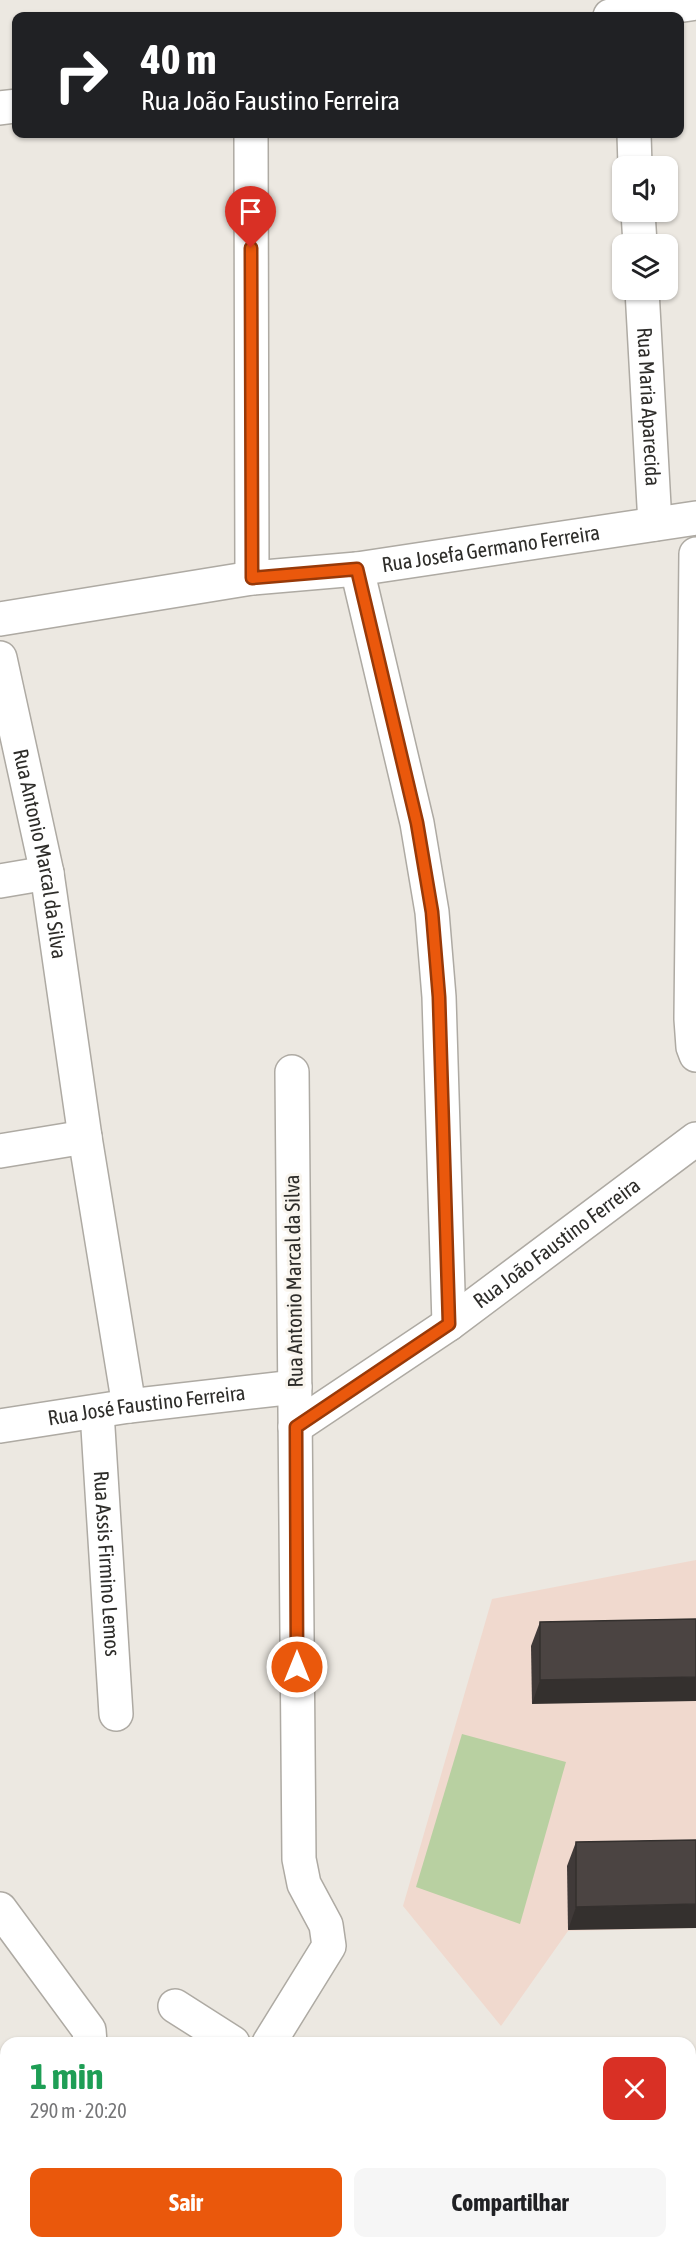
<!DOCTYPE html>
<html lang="pt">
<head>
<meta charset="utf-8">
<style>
  :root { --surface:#fff; --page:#f6f6f6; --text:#202124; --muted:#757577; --accent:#ea580c }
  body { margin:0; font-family:"Asap Condensed",sans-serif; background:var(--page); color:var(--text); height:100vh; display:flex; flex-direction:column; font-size:22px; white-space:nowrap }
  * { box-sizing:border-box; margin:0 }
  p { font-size:20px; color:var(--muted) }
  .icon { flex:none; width:33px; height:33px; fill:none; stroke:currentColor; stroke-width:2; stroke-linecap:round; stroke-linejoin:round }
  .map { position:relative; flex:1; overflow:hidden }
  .drawer { position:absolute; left:0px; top:2037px; width:696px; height:212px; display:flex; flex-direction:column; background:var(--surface); border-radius:18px 18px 0 0; box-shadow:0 2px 4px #0004 }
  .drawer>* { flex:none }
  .banner { position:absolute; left:12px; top:12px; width:672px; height:126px; border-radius:12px; box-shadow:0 2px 4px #0004; background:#202124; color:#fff; overflow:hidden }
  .controls { position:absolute; left:612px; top:156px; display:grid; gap:12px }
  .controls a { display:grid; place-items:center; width:66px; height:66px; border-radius:12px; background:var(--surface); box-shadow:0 2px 4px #0004; font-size:30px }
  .pin { position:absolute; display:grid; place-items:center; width:51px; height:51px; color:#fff; margin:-62px -26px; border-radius:50% 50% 50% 0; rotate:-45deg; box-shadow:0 0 6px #0007 }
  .pin .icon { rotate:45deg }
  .me { position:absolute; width:66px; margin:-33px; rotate:0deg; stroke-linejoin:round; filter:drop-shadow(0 0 4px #0008) }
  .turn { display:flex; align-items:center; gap:21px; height:126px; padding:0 30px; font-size:27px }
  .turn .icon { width:78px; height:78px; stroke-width:2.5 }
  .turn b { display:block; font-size:42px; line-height:51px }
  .round { display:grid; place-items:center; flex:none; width:63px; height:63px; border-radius:12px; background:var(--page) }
  .head { display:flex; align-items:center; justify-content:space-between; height:102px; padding:0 30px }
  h1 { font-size:36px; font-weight:700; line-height:45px; color:#1e9e55 }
  .button { display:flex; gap:12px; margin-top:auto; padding:12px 30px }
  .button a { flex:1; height:69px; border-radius:12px; background:var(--accent); color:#fff; font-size:24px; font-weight:700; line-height:69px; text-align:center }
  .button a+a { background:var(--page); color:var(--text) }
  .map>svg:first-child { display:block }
  .education { fill:#f0d9ce }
  .green { fill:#b8d0a1 }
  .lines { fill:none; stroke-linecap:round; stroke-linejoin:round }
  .minor-casing { stroke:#aeaaa3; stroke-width:36 }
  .minor { stroke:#fff; stroke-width:33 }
  .wall { fill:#403a39 }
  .shaded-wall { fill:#34302e }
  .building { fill:#4b4442; stroke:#34302e; stroke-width:1.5 }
  .route-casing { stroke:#983908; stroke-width:15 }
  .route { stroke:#ea580c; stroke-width:10 }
  .labels { text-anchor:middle; stroke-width:6; stroke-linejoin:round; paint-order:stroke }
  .street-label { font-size:21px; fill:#2e2d2a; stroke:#f9f5ee }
</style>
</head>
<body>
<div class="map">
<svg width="696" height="2248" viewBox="0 0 696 2248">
  <rect width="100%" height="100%" fill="#ece8e1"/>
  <path class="education" d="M 696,1560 L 696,1928 L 568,1931 L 501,2026 L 403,1906 L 492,1599 Z"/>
  <g class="green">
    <path d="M 462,1734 L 566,1762 L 520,1924 L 416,1887 Z"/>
    <path d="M 233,2243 L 324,2243 L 333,2248 L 230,2248 Z"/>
  </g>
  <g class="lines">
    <g class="minor-casing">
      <g id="minor">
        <path d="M 610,16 L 696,3"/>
        <path d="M 0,108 L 16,106"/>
        <path d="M 251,134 L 252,578"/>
        <path d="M 634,134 L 635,166"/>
        <path d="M 638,212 L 640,244"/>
        <path id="s1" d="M 642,290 L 655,524"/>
        <path d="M 696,554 L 691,1019 L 693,1047 L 696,1055"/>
        <path d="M 357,569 L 417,823 L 432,912 L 439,997 L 449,1324"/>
        <path id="s2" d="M 0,619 L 252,578 L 357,569 L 696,518"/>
        <path id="s3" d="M 0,658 L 47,873 L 85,1137 L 129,1406"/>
        <path d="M 0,881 L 47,873"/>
        <path d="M 0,1151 L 85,1137"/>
        <path id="s4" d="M 97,1412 L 116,1714"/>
        <path id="s5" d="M 0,1426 L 129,1406 L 295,1387"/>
        <path id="s6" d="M 295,1427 L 449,1324 L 696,1139"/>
        <path d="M 0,1909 L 89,2030 L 90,2043"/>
        <path d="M 175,2006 L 233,2043"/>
        <path d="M 269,2043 L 329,1946 L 326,1925 L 304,1884 L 299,1859 L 292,1072"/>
        <path d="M 0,2129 L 6,2125"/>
        <path d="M 690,2220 L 696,2218"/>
        <path d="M 552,2242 C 574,2248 599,2246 622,2242"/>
        <path d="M 182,2248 L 186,2242"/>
      </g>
    </g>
    <use href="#minor" class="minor"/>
  </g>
  <g class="wall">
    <path d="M 696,1619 L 532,1704 L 531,1646 L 540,1622 Z"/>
    <path d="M 696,1840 L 568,1930 L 567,1866 L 576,1842 Z"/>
  </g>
  <g class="shaded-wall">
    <path d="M 696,1677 L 696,1701 L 532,1704 L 540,1680 Z"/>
    <path d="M 696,1904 L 696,1928 L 568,1930 L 576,1907 Z"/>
  </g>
  <g class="building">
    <path d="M 696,1619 L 696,1677 L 540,1680 L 540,1622 Z"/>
    <path d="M 696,1840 L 696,1904 L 576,1907 L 576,1842 Z"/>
  </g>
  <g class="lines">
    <g class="route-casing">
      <path id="route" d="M 251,248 L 252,578 L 357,569 L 417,823 L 432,912 L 439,997 L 449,1324 L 296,1427 L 297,1667"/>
    </g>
    <use href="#route" class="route"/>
  </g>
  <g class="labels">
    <g class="street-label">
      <text dy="7" stroke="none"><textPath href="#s1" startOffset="117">Rua Maria Aparecida</textPath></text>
      <text dy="7" stroke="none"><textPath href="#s2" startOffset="496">Rua Josefa Germano Ferreira</textPath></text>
      <text dy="7" stroke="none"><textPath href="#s3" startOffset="200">Rua Antonio Marcal da Silva</textPath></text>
      <text dy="7" stroke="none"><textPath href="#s6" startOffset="320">Rua João Faustino Ferreira</textPath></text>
      <text transform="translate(294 1281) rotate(-91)" y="7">Rua Antonio Marcal da Silva</text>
      <text dy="7" stroke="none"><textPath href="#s5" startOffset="148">Rua José Faustino Ferreira</textPath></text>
      <text dy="7" stroke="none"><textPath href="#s4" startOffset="152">Rua Assis Firmino Lemos</textPath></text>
    </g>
  </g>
</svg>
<div class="controls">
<a><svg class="icon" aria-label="sound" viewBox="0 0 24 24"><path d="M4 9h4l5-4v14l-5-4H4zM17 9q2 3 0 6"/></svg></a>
<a><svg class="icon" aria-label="layers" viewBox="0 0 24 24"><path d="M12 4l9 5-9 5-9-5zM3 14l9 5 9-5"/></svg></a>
</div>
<div class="pin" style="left:251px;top:248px;background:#d93025"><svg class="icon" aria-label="arrive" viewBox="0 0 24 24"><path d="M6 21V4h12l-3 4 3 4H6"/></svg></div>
<svg class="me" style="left:297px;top:1667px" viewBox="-20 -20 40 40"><circle r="17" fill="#ea580c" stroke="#fff" stroke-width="3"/><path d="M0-11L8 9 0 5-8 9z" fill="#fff"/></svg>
<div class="banner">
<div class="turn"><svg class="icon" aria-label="right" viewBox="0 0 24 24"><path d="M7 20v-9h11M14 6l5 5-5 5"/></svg><div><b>40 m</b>Rua João Faustino Ferreira</div></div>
</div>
<section class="drawer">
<div class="head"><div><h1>1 min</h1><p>290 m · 20:20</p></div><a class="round" style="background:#d93025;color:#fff"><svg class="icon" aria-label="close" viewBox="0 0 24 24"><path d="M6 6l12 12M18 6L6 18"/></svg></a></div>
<div class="button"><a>Sair</a><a>Compartilhar</a></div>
</section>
</div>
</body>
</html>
